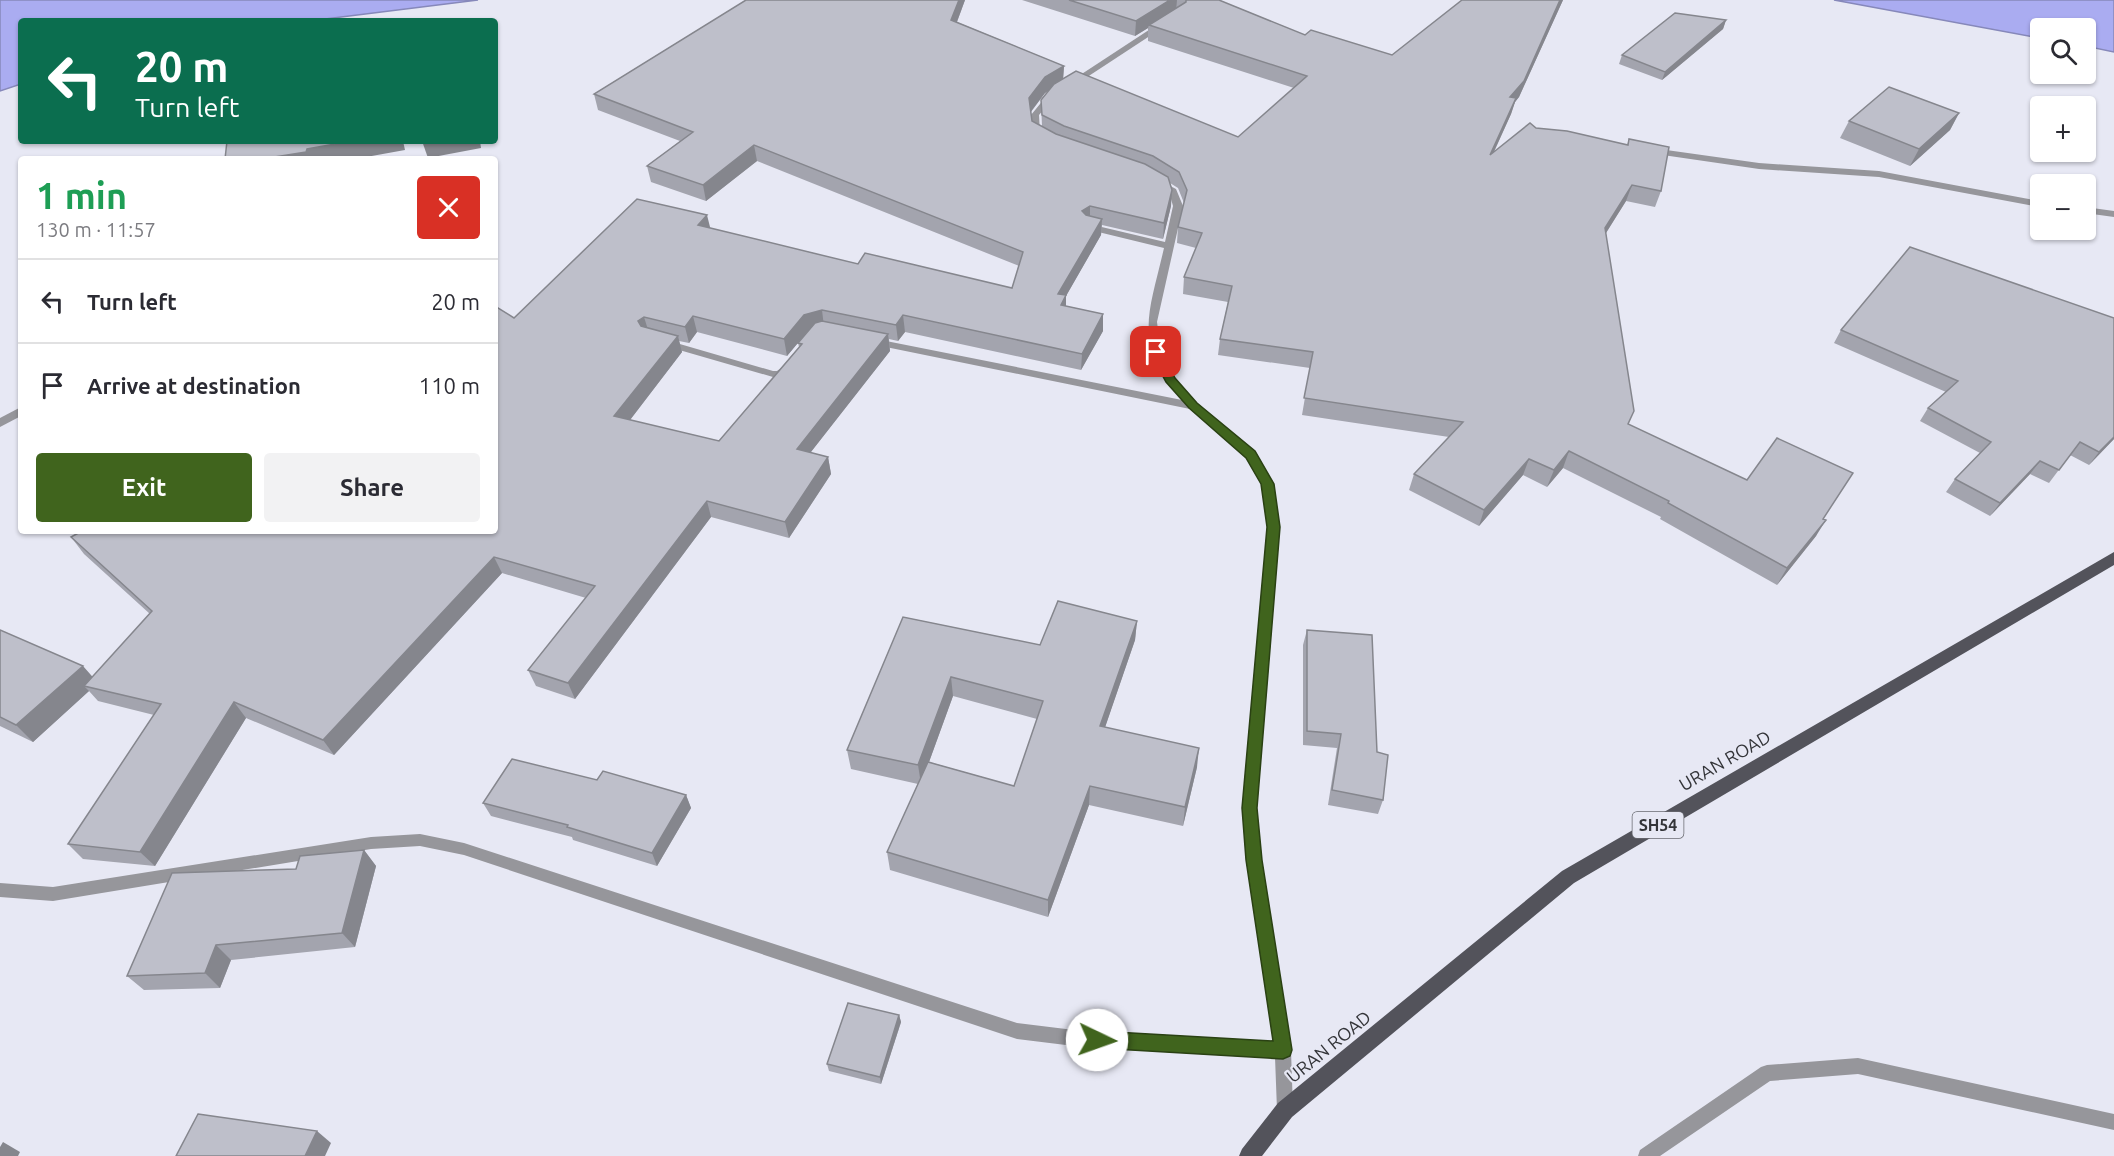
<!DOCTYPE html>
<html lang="en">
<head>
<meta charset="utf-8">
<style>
  :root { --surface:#fff; --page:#f2f2f3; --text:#2b2b33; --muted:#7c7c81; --line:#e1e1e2; --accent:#40641d }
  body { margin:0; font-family:Ubuntu,sans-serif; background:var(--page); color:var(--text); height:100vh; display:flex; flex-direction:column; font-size:22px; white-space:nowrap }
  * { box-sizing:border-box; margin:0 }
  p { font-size:20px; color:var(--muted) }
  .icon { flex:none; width:33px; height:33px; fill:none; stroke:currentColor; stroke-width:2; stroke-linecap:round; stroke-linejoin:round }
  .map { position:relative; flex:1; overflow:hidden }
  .side { position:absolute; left:18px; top:156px; width:480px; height:378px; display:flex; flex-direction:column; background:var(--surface); border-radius:6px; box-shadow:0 2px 4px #0004 }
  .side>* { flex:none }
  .banner { position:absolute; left:18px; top:18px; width:480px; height:126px; border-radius:6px; box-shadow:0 2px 4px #0004; background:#0b6e4f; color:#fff; overflow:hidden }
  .buttons { position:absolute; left:2030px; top:18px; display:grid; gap:12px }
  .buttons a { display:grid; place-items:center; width:66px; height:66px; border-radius:6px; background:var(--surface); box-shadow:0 2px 4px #0004; font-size:30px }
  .pin { position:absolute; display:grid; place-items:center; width:51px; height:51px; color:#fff; margin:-26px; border-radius:12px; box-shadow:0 3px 9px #0006 }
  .me { position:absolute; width:66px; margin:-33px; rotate:93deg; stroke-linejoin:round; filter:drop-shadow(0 0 4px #0008) }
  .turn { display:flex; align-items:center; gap:21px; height:126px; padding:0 18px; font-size:27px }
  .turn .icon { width:78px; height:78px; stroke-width:2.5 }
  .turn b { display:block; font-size:42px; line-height:51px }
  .round { display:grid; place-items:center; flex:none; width:63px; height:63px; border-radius:6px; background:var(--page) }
  .head { display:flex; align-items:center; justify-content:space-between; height:102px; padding:0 18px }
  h1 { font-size:36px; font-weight:600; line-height:45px; color:#1e9e55 }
  .primary-button { display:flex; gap:12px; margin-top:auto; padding:12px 18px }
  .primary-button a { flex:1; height:69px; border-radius:6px; background:var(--accent); color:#fff; font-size:24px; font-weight:600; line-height:69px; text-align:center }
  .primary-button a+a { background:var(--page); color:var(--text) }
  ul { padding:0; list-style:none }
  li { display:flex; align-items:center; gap:18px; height:84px; padding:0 18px; border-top:2px solid var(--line) }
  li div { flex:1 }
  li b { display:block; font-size:22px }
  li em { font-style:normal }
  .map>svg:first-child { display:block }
  .water { fill:#aaacf1; stroke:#8688ba; stroke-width:1.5 }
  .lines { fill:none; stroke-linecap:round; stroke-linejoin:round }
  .minor { fill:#96969b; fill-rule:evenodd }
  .primary { fill:#53535b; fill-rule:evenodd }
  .wall { fill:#a3a4ae; fill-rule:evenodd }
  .shaded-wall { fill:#85868d }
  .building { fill:#bebfca; stroke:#85868d; stroke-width:1.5 }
  .route { fill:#40641d; stroke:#2a4113; stroke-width:1.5 }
  .labels { text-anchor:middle; stroke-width:4.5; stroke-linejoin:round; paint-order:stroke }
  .shield { fill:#e7e8f4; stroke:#696a70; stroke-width:1.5 }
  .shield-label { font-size:16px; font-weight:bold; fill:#333438 }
  .street-label { font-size:18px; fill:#333438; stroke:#e7e8f4 }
</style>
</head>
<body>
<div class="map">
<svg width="2114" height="1156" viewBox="0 0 2114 1156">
  <rect width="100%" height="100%" fill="#e7e8f4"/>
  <g class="water">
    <path d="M 0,0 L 478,0 L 309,21 L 21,21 L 21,84 L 0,91 Z"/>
    <path d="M 1834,0 L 2114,0 L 2114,52 L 2085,46 L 2085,28 L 2040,28 L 2040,38 Z"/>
  </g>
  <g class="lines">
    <g class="minor">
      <path d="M 1158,24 L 1165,26 L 1075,85 L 1068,83 Z"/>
      <path d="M 1049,93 L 1056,95 L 1039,115 L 1040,132 L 1045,135 L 1041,138 L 1032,133 L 1031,115 Z"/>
      <path d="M 1652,148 L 1759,163 L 1879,171 L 2040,201 L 2040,207 L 1879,177 L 1759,169 L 1649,153 L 1648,151 Z"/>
      <path d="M 1159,180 L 1176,189 L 1183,206 L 1157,322 L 1161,352 L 1174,378 L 1197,403 L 1255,451 L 1274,484 L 1279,527 L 1257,808 L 1261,860 L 1291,1050 L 1293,1110 L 1291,1116 L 1285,1118 L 1279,1116 L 1277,1110 L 1275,1057 L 1074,1046 L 1017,1039 L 464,855 L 420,846 L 371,849 L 53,901 L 0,897 L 0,883 L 53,887 L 371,837 L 420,834 L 464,843 L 1017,1023 L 1074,1030 L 1274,1042 L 1247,860 L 1243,808 L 1267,527 L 1262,484 L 1247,457 L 1190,409 L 876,345 L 871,342 L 876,339 L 1182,400 C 1132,343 1149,314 1164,248 L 1086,229 L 1084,227 L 1089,224 L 1165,242 L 1173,206 L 1169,192 L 1155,183 Z"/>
      <path d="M 2085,207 L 2114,211 L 2114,217 L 2085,213 Z"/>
      <path d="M 666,340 L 773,371 L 777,371 L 788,363 L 793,366 L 784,376 L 773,377 L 662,345 L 662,341 Z"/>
      <path d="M 21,407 L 21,416 L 0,427 L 0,418 Z"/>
      <path d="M 1858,1058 L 2114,1114 L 2114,1130 L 1858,1074 L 1770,1081 L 1660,1156 L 1638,1156 L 1640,1150 L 1761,1067 L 1767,1065 Z"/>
    </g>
    <path class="primary" d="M 2114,552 L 2114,565 L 1574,883 L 1292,1117 L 1262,1156 L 1239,1156 L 1242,1149 L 1278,1103 L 1562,871 Z"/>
  </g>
  <g class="wall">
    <path d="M 746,0 L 965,0 L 957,22 L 1064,66 L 1063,78 L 1238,137 L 1294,88 L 1148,41 L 1148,28 L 1135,36 L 1022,0 L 1219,0 L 1305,35 L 1392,55 L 1462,0 L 1563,0 L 1519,97 L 1515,102 L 1511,114 L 1494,152 L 1536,128 L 1627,145 L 1629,139 L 1661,191 L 1655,207 L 1626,201 L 1606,233 L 1628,424 L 1823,519 L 1816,536 L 1777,585 L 1660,519 L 1661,517 L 1563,468 L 1547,487 L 1523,475 L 1479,526 L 1409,490 L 1414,474 L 1449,437 L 1302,415 L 1310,368 L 1218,355 L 1220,339 L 1228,302 L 1183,294 L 1184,277 L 1196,248 L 1177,243 L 1178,227 L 1184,203 L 1178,188 L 1170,183 L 1171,206 L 1163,239 L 1102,225 L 1101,235 L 1066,296 L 1066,306 L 1103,314 L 1103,331 L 1081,370 L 905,332 L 898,341 L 889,339 L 890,351 L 810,453 L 828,457 L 831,474 L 789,538 L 711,517 L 575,699 L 536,686 L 528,670 L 586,598 L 502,573 L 334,755 L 246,718 L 155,866 L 83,859 L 68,844 L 154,715 L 98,701 L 89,691 L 33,742 L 0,726 L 0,630 L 92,677 L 150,614 L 84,554 L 71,537 L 514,318 L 710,228 L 858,264 L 1012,288 L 1019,266 L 757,161 L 706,201 L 651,182 L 647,166 L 680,141 L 598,110 L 594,94 ZM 1050,90 L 1041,100 L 1042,127 L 1032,121 L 1031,112 L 1045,93 ZM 697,332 L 787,356 L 807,332 L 798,343 L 799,347 L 719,441 L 630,420 L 682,352 L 679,341 L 689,343 Z"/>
    <path d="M 1726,20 L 1723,29 L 1662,80 L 1619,64 L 1622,55 Z"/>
    <path d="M 1959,113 L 1950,130 L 1910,166 L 1840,138 L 1849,121 Z"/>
    <path d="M 1841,330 L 2114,439 L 2089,465 L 2070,455 L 2049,483 L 2030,474 L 1990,516 L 1946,492 L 1955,479 L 1980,453 L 1920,421 L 1928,408 L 1946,392 L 1834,343 Z"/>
    <path d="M 903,617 L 1040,645 L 1137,621 L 1135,640 L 1105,727 L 1197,767 L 1183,826 L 1089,805 L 1048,917 L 890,870 L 887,852 L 918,784 L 851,769 L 847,750 ZM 953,696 L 1037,719 L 1014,786 L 929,762 Z"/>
    <path d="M 1307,630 L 1377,752 L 1383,800 L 1378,814 L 1328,805 L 1337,748 L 1303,745 L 1303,645 Z"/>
    <path d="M 597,780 L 686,795 L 691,808 L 657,866 L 573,840 L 572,837 L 491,816 L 483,803 Z"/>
    <path d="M 364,850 L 376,866 L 355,947 L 231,960 L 220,988 L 144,990 L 127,976 L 296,869 Z"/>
    <path d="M 899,1015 L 901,1022 L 881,1084 L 829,1071 L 827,1064 Z"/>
  </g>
  <g class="shaded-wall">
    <path d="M 959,0 L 965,0 L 952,35 L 951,20 Z"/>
    <path d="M 1170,0 L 1177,0 L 1176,11 L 1149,25 L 1148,28 L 1135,36 L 1136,21 Z"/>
    <path d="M 1560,0 L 1563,0 L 1519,97 L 1515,102 L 1511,114 L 1485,171 L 1490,155 L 1510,97 Z"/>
    <path d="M 1726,20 L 1723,29 L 1662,80 L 1665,72 Z"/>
    <path d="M 1064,66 L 1063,81 L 1045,93 L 1029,114 L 1029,98 L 1045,77 Z"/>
    <path d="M 1959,113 L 1950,130 L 1910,166 L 1919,149 Z"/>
    <path d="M 352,141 L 403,141 L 405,150 L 355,159 L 262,159 L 307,149 Z"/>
    <path d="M 422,141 L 480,141 L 481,148 L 428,158 Z"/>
    <path d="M 754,145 L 757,161 L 706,201 L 703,185 Z"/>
    <path d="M 1632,185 L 1626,201 L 1599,244 L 1605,228 Z"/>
    <path d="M 1172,190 L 1171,206 L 1163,239 L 1164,223 Z"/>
    <path d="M 1090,206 L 1090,222 L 1082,211 Z"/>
    <path d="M 707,215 L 711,231 L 698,225 Z"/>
    <path d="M 1102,219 L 1101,235 L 1066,296 L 1066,312 L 1061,321 L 1058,294 Z"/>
    <path d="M 822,310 L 824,327 L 807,332 L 787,356 L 784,339 L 804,315 Z"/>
    <path d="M 1103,314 L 1103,331 L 1081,370 L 1082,354 Z"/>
    <path d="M 903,315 L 905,332 L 898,341 L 896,325 Z"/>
    <path d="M 693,316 L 697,332 L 689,343 L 685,327 Z"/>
    <path d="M 644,317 L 649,333 L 643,337 L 638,321 Z"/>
    <path d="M 888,334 L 890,351 L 800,466 L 797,449 Z"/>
    <path d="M 678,336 L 682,352 L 620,433 L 614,416 Z"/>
    <path d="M 2114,437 L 2114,439 L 2089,465 L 2099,452 Z"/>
    <path d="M 1569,451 L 1563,468 L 1547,487 L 1554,470 Z"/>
    <path d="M 828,457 L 831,474 L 789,538 L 785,522 Z"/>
    <path d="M 1529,459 L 1523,475 L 1479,526 L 1484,510 Z"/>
    <path d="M 2040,461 L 2030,474 L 1990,516 L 2000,503 Z"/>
    <path d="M 707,501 L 711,517 L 575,699 L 568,683 Z"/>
    <path d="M 1826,520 L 1816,536 L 1777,585 L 1787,568 Z"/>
    <path d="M 494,557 L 502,573 L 334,755 L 323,740 Z"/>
    <path d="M 1137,621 L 1135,640 L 1099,745 L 1100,726 Z"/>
    <path d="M 83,666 L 98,683 L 84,686 L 89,691 L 33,742 L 16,725 Z"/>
    <path d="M 951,677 L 953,696 L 921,784 L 918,765 Z"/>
    <path d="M 234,702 L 246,718 L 155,866 L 140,852 Z"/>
    <path d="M 1199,748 L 1197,767 L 1183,826 L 1185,807 Z"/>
    <path d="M 1090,786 L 1089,805 L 1048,917 L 1048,900 Z"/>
    <path d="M 686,795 L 691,808 L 657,866 L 652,853 Z"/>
    <path d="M 364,850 L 376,866 L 355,947 L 342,933 Z"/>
    <path d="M 216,945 L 231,960 L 220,988 L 205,973 Z"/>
    <path d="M 899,1015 L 901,1022 L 881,1084 L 880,1077 Z"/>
    <path d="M 317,1131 L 331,1143 L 325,1156 L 305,1156 Z"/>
    <path d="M 3,1142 L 20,1152 L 18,1156 L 0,1156 L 0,1147 Z"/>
  </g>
  <g class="building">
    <path d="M 746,0 L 959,0 L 951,20 L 1064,66 L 1045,77 L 1029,98 L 1032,121 L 1056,134 L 1145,164 L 1168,177 L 1172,190 L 1164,223 L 1090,206 L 1082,211 L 1086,215 L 1102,219 L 1058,294 L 1066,295 L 1061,305 L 1103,314 L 1082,354 L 903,315 L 896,325 L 822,310 L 804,315 L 784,339 L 693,316 L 685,327 L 644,317 L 638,321 L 641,326 L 678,336 L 614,416 L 719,441 L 802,344 L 798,343 L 815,323 L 822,321 L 888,334 L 797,449 L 828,457 L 785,522 L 707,501 L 568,683 L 528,670 L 595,586 L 494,557 L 323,740 L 234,702 L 140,852 L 68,844 L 161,704 L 84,686 L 152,611 L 71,537 L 82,531 L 495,531 L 495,306 L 514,318 L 637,199 L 707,215 L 698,225 L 858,264 L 865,253 L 1012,288 L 1023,252 L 754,145 L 703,185 L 647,166 L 693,132 L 594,94 Z"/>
    <path d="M 1069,0 L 1170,0 L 1136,21 Z"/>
    <path d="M 1186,0 L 1219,0 L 1305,35 L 1311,30 L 1392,55 L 1462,0 L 1560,0 L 1524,81 L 1510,97 L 1516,98 L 1490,155 L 1530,123 L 1536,128 L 1567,131 L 1628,145 L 1629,139 L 1669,147 L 1661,191 L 1632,185 L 1605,228 L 1634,411 L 1628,424 L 1747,480 L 1777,438 L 1853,473 L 1823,519 L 1826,520 L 1787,568 L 1668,503 L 1669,501 L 1569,451 L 1554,470 L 1529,459 L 1484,510 L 1414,474 L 1463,422 L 1304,398 L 1313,352 L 1220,339 L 1232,286 L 1184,277 L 1202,233 L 1178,227 L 1187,190 L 1179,172 L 1153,156 L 1064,126 L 1042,115 L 1041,100 L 1054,84 L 1076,71 L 1238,137 L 1307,76 L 1149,25 L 1186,2 Z"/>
    <path d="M 1675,13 L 1726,20 L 1665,72 L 1622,55 Z"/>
    <path d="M 1889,87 L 1959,113 L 1919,149 L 1849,121 Z"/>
    <path d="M 227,141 L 352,141 L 307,149 L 306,152 L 262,159 L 225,159 Z"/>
    <path d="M 1910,247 L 2114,318 L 2114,437 L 2099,452 L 2080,442 L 2059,470 L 2040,461 L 2000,503 L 1955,479 L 1991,442 L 1928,408 L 1958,381 L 1841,330 Z"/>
    <path d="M 1058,601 L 1137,621 L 1100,726 L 1199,748 L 1185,807 L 1090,786 L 1048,900 L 887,852 L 928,762 L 1014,786 L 1043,701 L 951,677 L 918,765 L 847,750 L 903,617 L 1040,645 Z"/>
    <path d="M 0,630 L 83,666 L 16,725 L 0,717 Z"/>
    <path d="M 1307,630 L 1372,635 L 1377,752 L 1388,755 L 1383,800 L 1332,790 L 1341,734 L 1307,731 Z"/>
    <path d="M 512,759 L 597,780 L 603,771 L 686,795 L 652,853 L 567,827 L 568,825 L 483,803 Z"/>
    <path d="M 364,850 L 342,933 L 216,945 L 205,973 L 127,976 L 172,873 L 296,869 L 300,856 Z"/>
    <path d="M 848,1003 L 899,1015 L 880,1077 L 827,1064 Z"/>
    <path d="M 198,1114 L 317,1131 L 305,1156 L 176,1156 Z"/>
  </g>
  <path class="route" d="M 1156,348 L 1160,350 L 1175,378 L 1197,403 L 1255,451 L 1274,484 L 1280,527 L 1257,808 L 1262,860 L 1292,1050 L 1290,1056 L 1283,1059 L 1097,1048 L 1091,1046 L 1088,1040 L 1091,1034 L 1097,1031 L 1273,1041 L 1246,860 L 1242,808 L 1267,527 L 1261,484 L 1246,458 L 1189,408 L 1166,382 L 1150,352 Z"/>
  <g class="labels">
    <rect class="shield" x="1632.5" y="812" width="51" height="26" rx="4.5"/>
    <g class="shield-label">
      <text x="1658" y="831">SH54</text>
    </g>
    <g class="street-label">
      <text transform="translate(1725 761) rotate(-30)" y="6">URAN ROAD</text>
      <text transform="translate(1329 1047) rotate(-39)" y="6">URAN ROAD</text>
    </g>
  </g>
</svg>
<div class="buttons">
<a><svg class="icon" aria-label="search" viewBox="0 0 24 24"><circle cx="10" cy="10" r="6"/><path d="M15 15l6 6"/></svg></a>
<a>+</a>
<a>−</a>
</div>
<div class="pin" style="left:1156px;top:352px;background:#d93025"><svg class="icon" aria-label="arrive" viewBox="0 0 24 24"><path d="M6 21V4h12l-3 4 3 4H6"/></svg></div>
<svg class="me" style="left:1097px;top:1040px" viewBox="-20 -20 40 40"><circle r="19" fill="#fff"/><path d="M0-13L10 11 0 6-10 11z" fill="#40641d"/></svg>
<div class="banner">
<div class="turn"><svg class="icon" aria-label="left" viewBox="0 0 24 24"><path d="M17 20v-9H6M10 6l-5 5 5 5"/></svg><div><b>20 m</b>Turn left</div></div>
</div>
<section class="side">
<div class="head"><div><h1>1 min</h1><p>130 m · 11:57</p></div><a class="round" style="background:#d93025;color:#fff"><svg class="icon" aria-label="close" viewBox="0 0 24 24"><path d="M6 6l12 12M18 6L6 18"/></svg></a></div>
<ul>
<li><svg class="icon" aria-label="left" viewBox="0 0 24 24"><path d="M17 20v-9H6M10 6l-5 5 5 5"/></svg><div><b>Turn left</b></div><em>20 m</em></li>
<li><svg class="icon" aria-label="arrive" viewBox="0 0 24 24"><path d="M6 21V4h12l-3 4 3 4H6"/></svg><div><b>Arrive at destination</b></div><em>110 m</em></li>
</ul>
<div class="primary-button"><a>Exit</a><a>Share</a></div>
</section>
</div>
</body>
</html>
